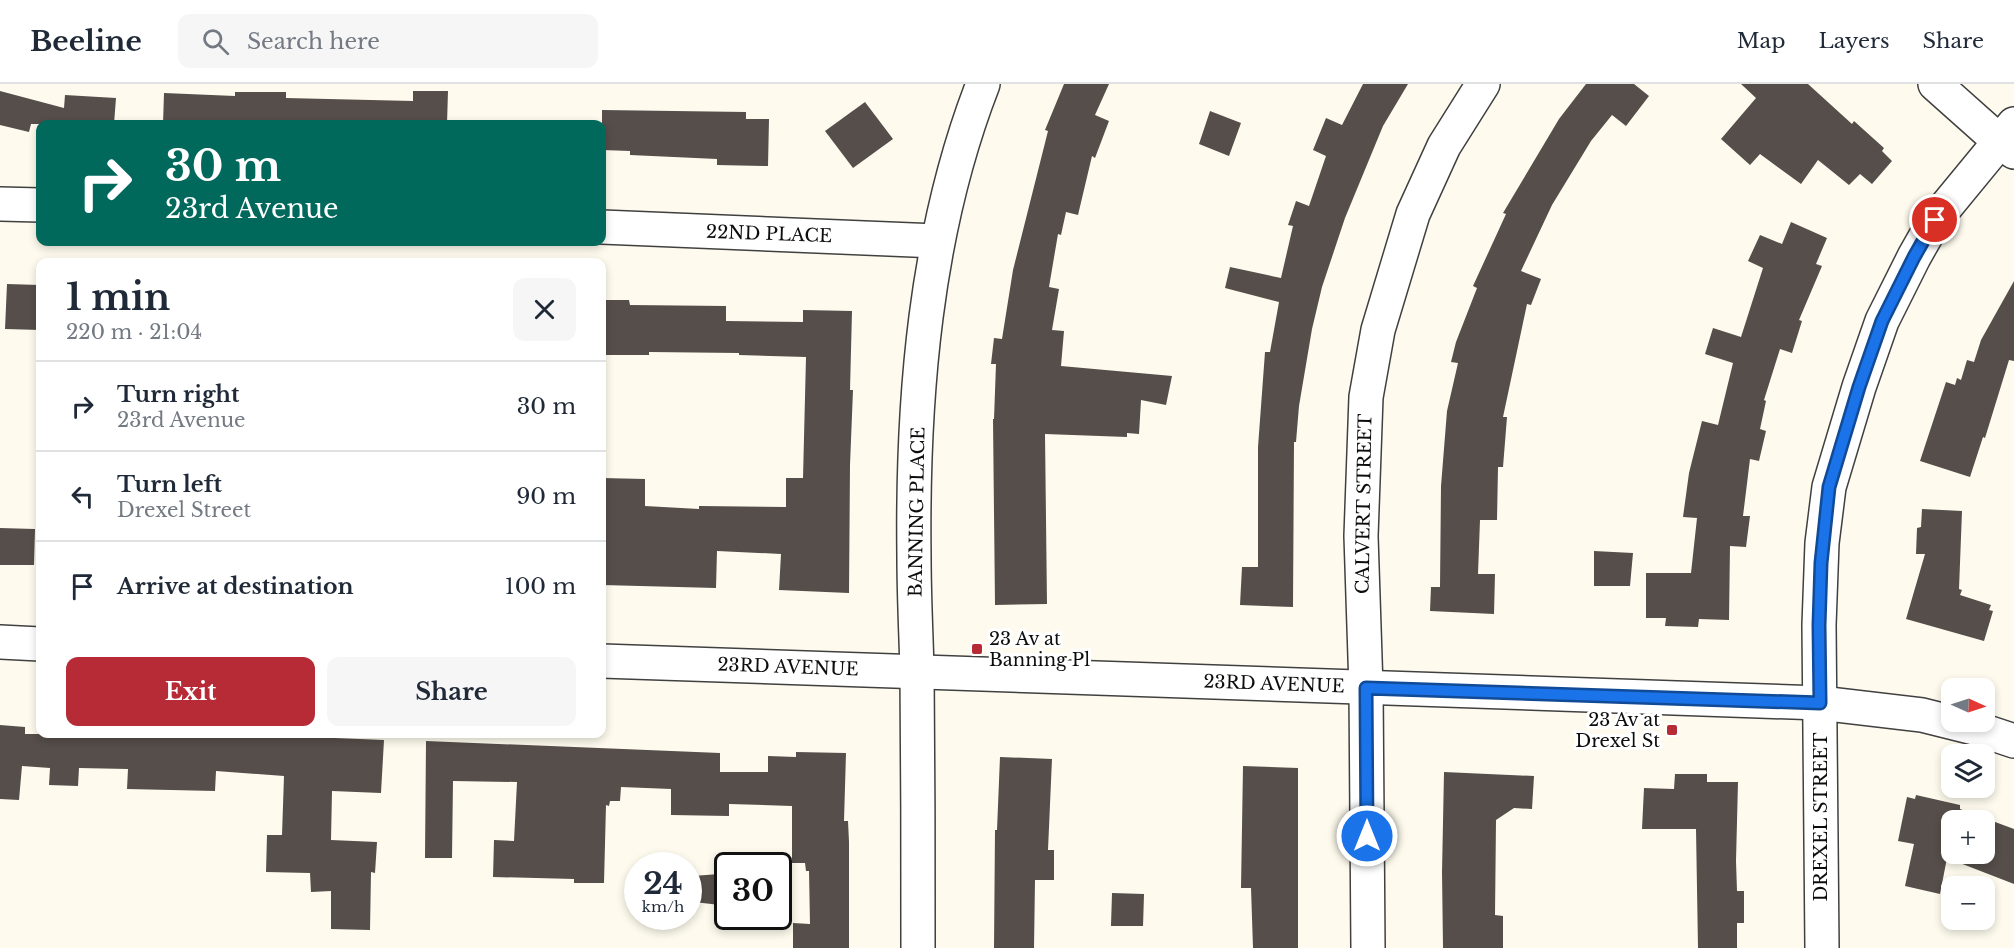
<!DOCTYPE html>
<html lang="en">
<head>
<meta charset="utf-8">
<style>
  :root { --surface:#fff; --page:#f6f6f7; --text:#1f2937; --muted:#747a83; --line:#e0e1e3; --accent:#b72b36 }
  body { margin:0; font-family:"Libre Baskerville",serif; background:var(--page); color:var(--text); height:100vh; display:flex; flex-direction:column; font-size:22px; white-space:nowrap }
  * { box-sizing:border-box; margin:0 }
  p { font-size:20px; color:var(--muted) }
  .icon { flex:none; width:33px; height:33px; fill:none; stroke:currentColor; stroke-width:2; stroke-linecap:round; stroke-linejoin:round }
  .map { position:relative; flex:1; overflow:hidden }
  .details { position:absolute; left:36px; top:174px; width:570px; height:480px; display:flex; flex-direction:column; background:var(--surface); border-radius:12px; box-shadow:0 3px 9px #0003 }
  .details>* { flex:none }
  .banner { position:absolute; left:36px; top:36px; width:570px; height:126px; border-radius:12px; box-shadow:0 3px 9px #0003; background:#00695c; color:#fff; overflow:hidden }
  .needle { width:39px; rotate:93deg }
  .fabs { position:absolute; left:1941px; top:594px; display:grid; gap:12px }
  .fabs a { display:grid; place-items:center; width:54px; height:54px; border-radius:12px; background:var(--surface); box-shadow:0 3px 9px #0003; font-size:30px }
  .speed { position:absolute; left:624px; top:768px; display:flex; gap:12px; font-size:30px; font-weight:700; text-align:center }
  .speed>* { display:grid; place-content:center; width:78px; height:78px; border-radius:50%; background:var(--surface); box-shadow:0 3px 9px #0003; line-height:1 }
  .speed small { font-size:15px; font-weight:400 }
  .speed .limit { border:3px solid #111; border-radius:9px; background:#fff; color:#111 }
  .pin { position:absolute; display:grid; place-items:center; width:51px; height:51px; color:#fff; margin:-26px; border:3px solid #fff; border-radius:50%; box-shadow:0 2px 6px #0007 }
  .me { position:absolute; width:66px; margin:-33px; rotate:0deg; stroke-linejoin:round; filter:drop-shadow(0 0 4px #0008) }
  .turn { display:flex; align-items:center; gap:21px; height:126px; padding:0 30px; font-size:27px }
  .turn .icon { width:78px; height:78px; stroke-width:2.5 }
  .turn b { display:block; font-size:42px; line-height:51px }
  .round { display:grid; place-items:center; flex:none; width:63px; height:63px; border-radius:12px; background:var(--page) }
  .summary { display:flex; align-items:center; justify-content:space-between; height:102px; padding:0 30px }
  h1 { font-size:36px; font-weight:700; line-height:45px }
  .action { display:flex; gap:12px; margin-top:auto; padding:12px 30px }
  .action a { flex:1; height:69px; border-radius:12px; background:var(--accent); color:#fff; font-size:24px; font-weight:700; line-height:69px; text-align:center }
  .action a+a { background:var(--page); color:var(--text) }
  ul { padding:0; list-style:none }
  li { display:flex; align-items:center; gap:18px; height:90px; padding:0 30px; border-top:2px solid var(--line) }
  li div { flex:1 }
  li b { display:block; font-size:22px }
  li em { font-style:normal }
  header { display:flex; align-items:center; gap:36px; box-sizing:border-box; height:84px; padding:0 30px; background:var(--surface); border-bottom:2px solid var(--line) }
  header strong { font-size:28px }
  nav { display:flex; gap:33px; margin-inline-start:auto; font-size:21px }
  .search { width:420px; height:54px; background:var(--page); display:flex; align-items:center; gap:15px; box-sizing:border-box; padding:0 21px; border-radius:12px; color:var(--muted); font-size:22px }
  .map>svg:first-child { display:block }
  .building { fill:#554e4a; fill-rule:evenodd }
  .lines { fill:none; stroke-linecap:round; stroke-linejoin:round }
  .minor-casing { stroke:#404040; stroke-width:36 }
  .tertiary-casing { stroke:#404040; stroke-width:36 }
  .minor { stroke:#fff; stroke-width:33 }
  .tertiary { stroke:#fff; stroke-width:33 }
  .route-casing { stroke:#114b97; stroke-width:15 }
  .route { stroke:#1a73e8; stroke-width:10 }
  .poi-dot { fill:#b72b36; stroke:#fff; stroke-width:2 }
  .labels { text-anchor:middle; stroke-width:6; stroke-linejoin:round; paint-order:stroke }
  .street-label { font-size:18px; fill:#0d0d0d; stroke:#fff }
  .poi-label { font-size:18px; fill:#0d0d0d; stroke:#fff; text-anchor:start }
</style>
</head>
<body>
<header>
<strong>Beeline</strong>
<div class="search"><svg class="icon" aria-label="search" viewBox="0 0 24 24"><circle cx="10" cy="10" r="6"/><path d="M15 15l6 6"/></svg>Search here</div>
<nav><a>Map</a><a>Layers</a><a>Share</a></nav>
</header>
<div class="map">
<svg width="2014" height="864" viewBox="0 0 2014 864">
  <rect width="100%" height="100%" fill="#fefbee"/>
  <g class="building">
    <path d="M 1064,0 L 1109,0 L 1095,31 L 1109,37 L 1095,74 L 1092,72 L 1078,131 L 1066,128 L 1061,151 L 1058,150 L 1049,203 L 1059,205 L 1052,246 L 1064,247 L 1061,282 L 1172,292 L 1166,321 L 1141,316 L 1139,350 L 1127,349 L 1127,353 L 1045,350 L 1047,520 L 995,521 L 993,335 L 994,335 L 996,280 L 991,280 L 994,254 L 1002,255 L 1013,186 L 1048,47 L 1045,46 Z"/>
    <path d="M 1363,0 L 1408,0 L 1383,42 L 1345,134 L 1322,203 L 1312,245 L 1299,322 L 1296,358 L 1294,358 L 1293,523 L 1240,521 L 1242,483 L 1258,483 L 1258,363 L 1265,268 L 1270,268 L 1279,218 L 1225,204 L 1230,183 L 1281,194 L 1293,142 L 1288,141 L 1296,117 L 1309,122 L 1326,72 L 1313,66 L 1326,34 L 1342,41 Z"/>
    <path d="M 1586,0 L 1634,0 L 1649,12 L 1626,42 L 1612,31 L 1591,57 L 1552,121 L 1521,187 L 1541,195 L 1531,221 L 1527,220 L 1503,333 L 1507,333 L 1503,383 L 1498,383 L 1497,436 L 1480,436 L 1478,490 L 1495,490 L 1494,530 L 1430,527 L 1431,503 L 1440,503 L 1441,402 L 1447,327 L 1458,279 L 1451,278 L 1456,258 L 1477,204 L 1473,202 L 1506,130 L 1503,129 L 1559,35 Z"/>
    <path d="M 1741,0 L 1808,0 L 1852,40 L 1854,37 L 1884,64 L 1882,67 L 1892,77 L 1872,100 L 1860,90 L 1849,101 L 1818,76 L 1801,100 L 1760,70 L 1750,81 L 1721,55 L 1756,14 Z"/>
    <path d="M 0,7 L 64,24 L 65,11 L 116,14 L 114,40 L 31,40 L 29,48 L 0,41 Z"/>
    <path d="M 413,7 L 448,7 L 447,40 L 163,40 L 164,9 L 235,12 L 235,8 L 286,8 L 286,14 L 413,17 Z"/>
    <path d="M 865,18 L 893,55 L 853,84 L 825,47 Z"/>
    <path d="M 602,26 L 746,28 L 746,35 L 769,35 L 768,82 L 717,81 L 717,75 L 630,71 L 630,67 L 602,66 Z"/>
    <path d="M 1210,27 L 1241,39 L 1229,72 L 1199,60 Z"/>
    <path d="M 1791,138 L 1827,154 L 1816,180 L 1822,182 L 1799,236 L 1802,237 L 1792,269 L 1780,265 L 1764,316 L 1766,317 L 1760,345 L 1766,347 L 1759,377 L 1750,375 L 1743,432 L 1750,432 L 1746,463 L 1730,462 L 1729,536 L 1699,535 L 1698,543 L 1665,542 L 1666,534 L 1646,534 L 1646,489 L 1691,489 L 1697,434 L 1683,433 L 1689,389 L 1702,337 L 1718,341 L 1733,279 L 1705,270 L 1713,244 L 1741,253 L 1763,184 L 1748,177 L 1760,151 L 1782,160 Z"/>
    <path d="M 2014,197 L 2014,277 L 2009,276 L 1985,354 L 1983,353 L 1970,393 L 1920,377 L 1946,298 L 1955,301 L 1957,294 L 1961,296 L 1967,276 L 1974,278 L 1981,256 Z"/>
    <path d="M 7,200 L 40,201 L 40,246 L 5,245 Z"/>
    <path d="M 602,216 L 629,216 L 630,221 L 726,222 L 726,237 L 803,238 L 803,226 L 852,227 L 850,306 L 853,306 L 850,381 L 849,509 L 779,506 L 781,470 L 717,467 L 716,504 L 602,501 L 602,394 L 645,395 L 645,422 L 699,425 L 699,422 L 786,423 L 786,394 L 803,394 L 806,273 L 739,271 L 739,269 L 649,268 L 649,271 L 602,271 Z"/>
    <path d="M 1922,425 L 1962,427 L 1959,505 L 1962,506 L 1960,511 L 1991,521 L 1989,526 L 1993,527 L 1984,557 L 1906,535 L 1925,470 L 1916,470 L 1917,444 L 1921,443 Z"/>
    <path d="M 0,444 L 35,445 L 34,481 L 0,481 Z"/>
    <path d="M 1594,467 L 1633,469 L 1630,502 L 1594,502 Z"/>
    <path d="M 0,641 L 25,643 L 25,650 L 234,650 L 384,656 L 381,709 L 332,707 L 331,756 L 377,758 L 375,789 L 371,788 L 370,846 L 331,845 L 331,807 L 311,808 L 310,789 L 266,788 L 267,751 L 282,751 L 284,692 L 216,687 L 215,707 L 127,705 L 128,685 L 79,684 L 78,702 L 49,701 L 50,684 L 22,682 L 19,716 L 0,715 Z"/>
    <path d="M 426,657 L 720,669 L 720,688 L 768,688 L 768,672 L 796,673 L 796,668 L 846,669 L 844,737 L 848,737 L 849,758 L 849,864 L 793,864 L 793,839 L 810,840 L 809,787 L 806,787 L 805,779 L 792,779 L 792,722 L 729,720 L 729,732 L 671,731 L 671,705 L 621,703 L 620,717 L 610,717 L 609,722 L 606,721 L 604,799 L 574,799 L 574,795 L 493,793 L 494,756 L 514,757 L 517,698 L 453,697 L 452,774 L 425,774 Z"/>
    <path d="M 1000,673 L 1052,675 L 1048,766 L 1054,766 L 1054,796 L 1035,796 L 1034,864 L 994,864 L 995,746 L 997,746 Z"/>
    <path d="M 1243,682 L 1298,684 L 1298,864 L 1253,864 L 1251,804 L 1241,804 Z"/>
    <path d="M 1444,688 L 1534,692 L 1532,725 L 1514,724 L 1496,736 L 1495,831 L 1503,832 L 1503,864 L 1443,864 L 1442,788 Z"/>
    <path d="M 1675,690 L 1707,690 L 1707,698 L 1738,698 L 1736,777 L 1737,807 L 1744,807 L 1744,839 L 1737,839 L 1737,864 L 1698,864 L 1696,745 L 1642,745 L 1644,704 L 1674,705 Z"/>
    <path d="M 1916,711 L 1960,721 L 1960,725 L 2014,745 L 2014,800 L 1947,774 L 1940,810 L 1905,802 L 1914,760 L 1898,757 L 1907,713 L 1915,715 ZM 1952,736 L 1984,736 L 1984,770 L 1952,770 Z"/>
    <path d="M 719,790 L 720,821 L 694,818 L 693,792 Z"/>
    <path d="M 1112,809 L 1144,810 L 1143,842 L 1111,842 Z"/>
  </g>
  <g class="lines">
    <g class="minor-casing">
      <g id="minor">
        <path d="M 0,120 L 40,121"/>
        <path d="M 602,143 L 937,157"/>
        <path d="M 918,864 C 918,772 918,679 917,587 C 916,549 914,511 914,473 C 912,315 925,149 983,0"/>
        <path d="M 1368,864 L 1366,604 L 1361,452 L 1366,313 L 1378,246 L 1413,130 L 1444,62 L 1483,0"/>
        <path d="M 1822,864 L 1819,541 L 1822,459 L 1829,403 L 1859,303 L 1882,237 L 1914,173 L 1935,136 L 2014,40"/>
      </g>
    </g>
    <g class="tertiary-casing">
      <g id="tertiary">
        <path d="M 1935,0 L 1999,57 L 2014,68"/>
        <path d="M 0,558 L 40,560"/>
        <path d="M 602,577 L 1820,619 L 1922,631 L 1978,645 L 2014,657"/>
      </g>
    </g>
    <use href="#minor" class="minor"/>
    <use href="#tertiary" class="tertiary"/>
  </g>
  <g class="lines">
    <g class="route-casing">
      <path id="route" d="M 1367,752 L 1366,604 L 1820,619 L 1819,541 L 1821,479 L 1829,403 L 1859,303 L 1882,237 L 1914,173 L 1935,136"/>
    </g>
    <use href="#route" class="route"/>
  </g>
  <g class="poi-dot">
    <rect x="971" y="559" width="12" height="12" rx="3"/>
    <rect x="1666" y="640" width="12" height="12" rx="3"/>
  </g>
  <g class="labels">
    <g class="street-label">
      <text transform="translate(769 150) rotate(2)" y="6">22ND PLACE</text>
      <text transform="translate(1364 420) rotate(-89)" y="6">CALVERT STREET</text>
      <text transform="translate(917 428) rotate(-89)" y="6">BANNING PLACE</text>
      <text transform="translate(788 583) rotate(2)" y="6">23RD AVENUE</text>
      <text transform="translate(1274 600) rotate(2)" y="6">23RD AVENUE</text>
      <text transform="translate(1821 733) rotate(-90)" y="6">DREXEL STREET</text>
    </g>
    <g class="poi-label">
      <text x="989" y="561">23 Av at<tspan x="989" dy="21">Banning Pl</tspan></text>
      <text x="1660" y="642" text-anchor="end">23 Av at<tspan x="1660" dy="21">Drexel St</tspan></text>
    </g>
  </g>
</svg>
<div class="fabs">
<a><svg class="needle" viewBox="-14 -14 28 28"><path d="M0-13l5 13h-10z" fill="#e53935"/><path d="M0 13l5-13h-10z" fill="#747a83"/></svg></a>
<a><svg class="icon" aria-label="layers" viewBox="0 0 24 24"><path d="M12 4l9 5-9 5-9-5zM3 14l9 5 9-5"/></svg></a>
<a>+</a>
<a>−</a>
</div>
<div class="speed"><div>24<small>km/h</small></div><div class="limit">30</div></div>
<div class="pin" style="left:1935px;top:136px;background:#d93025"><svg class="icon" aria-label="arrive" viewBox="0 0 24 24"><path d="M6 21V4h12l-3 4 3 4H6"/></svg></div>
<svg class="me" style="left:1367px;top:752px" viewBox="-20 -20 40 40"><circle r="17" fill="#1a73e8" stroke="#fff" stroke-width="3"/><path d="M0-11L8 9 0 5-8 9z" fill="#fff"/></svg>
<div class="banner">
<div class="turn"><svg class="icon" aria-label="right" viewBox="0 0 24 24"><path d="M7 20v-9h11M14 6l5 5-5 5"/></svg><div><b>30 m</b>23rd Avenue</div></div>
</div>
<section class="details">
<div class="summary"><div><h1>1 min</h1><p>220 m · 21:04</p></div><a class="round"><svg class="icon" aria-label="close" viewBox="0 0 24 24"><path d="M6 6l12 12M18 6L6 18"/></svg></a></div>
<ul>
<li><svg class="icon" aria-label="right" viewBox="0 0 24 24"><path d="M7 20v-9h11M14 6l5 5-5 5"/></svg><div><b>Turn right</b><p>23rd Avenue</p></div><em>30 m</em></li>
<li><svg class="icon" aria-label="left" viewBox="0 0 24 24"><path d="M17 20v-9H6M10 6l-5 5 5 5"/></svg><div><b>Turn left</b><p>Drexel Street</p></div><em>90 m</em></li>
<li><svg class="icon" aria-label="arrive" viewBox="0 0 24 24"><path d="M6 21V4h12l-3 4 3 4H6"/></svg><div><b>Arrive at destination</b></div><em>100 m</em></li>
</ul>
<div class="action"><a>Exit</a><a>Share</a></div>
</section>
</div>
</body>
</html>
